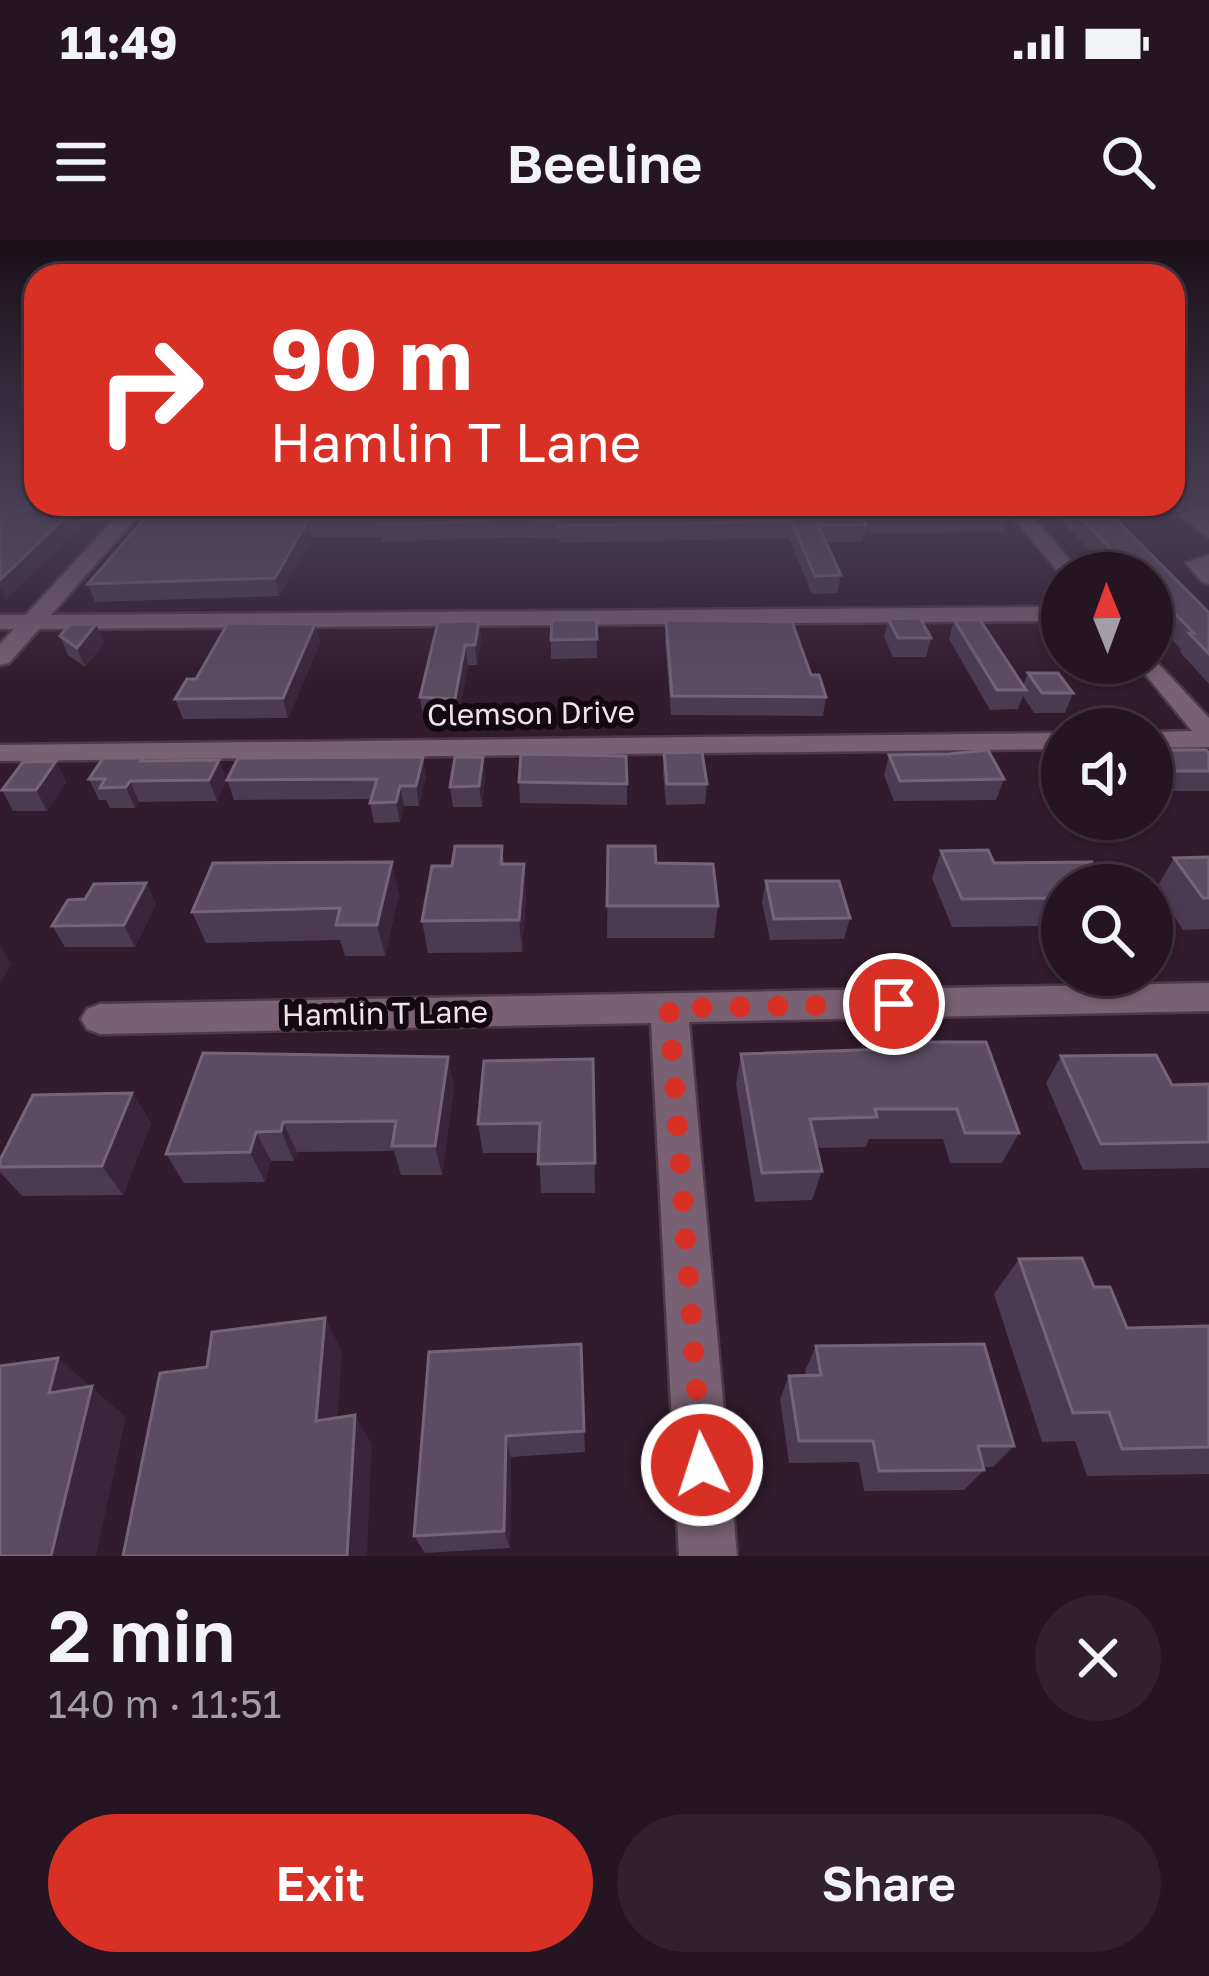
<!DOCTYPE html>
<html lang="en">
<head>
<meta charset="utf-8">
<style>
  :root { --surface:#251421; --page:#31212e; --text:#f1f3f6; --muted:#a39ea5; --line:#42333f; --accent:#d93025 }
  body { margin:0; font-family:"Golos Text",sans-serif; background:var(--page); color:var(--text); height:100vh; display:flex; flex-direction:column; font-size:45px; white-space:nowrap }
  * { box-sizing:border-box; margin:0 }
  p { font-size:39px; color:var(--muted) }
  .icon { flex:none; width:66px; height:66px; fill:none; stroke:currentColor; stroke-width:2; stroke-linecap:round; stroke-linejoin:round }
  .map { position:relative; height:1316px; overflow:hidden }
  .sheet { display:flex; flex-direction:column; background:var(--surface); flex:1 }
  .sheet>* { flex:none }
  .top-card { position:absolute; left:24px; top:24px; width:1161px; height:252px; border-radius:36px; box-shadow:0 3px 9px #0004,0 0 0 3px var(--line); background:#d93025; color:#fff; overflow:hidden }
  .needle { width:78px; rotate:359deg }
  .controls { position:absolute; left:1041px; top:312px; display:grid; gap:24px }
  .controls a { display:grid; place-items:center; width:132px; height:132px; border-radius:50%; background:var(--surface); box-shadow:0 3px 9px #0004,0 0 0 3px var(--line); font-size:60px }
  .pin { position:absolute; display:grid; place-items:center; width:102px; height:102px; color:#fff; margin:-51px; border:6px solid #fff; border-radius:50%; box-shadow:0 3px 12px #0007 }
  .me { position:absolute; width:132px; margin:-66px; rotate:356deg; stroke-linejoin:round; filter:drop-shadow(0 0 9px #0008) }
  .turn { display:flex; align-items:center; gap:42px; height:252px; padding:0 48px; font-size:54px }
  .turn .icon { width:156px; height:156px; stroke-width:2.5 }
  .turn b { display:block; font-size:84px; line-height:102px }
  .round { display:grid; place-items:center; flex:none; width:126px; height:126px; border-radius:63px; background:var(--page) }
  .headline { display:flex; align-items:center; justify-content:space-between; height:204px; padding:0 48px }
  h1 { font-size:72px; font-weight:600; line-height:90px }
  .button { display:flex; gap:24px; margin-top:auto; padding:24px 48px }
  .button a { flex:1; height:138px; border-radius:72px; background:var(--accent); color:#fff; font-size:48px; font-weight:600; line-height:138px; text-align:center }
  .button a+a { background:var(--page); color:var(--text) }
  .status { display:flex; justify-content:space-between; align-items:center; height:84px; padding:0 60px; background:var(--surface); direction:ltr }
  .status svg { height:33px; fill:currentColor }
  header { display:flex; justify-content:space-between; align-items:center; height:156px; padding:0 48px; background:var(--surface); font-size:54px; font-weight:600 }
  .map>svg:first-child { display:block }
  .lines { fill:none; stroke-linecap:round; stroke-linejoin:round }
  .minor-casing { stroke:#4c3a49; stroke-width:5 }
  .minor { fill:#796073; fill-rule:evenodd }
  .wall { fill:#4a3b51 }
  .shaded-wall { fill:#39263b }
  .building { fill:#5c4c61; stroke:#736477; stroke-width:3 }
  .route { stroke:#d93025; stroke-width:21; stroke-dasharray:0 37.8 }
  .labels { text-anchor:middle; stroke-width:12; stroke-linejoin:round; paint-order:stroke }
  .street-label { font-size:30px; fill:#f0e1ec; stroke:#130911 }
</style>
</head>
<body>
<div class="status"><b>11:49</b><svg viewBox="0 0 49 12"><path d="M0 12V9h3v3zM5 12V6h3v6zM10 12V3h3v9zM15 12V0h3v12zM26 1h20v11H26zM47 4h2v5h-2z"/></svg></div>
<header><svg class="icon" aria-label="menu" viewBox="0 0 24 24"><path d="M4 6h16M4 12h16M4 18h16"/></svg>Beeline<svg class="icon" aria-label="search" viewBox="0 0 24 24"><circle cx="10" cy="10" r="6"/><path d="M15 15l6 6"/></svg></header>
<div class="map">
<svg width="1209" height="1316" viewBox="0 0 1209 1316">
  <rect width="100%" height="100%" fill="#311b2c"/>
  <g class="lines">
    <g class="minor-casing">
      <g id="minor">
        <path d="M 128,264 L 190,268 L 199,274 L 190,280 L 134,280 L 51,375 L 1062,367 L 1062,381 L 39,389 L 9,423 L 0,425 L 0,404 L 14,389 L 0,389 L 0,375 L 26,375 L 113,280 L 0,281 L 0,269 L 124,269 Z"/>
        <path d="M 1092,264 L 1092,272 L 1085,274 L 1030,274 L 1081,333 L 1062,336 L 1010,274 L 962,275 L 953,269 L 960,264 Z"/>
        <path d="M 1190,270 L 1209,270 L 1209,298 L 1181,276 Z"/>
        <path d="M 1209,315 L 1209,344 L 1202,342 L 1186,323 Z"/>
        <path d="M 1152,417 L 1209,478 L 1209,507 L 1152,508 L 1152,492 L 1192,491 L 1136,423 L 1152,423 Z"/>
        <path d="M 1062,493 L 1062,509 L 0,521 L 0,505 Z"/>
        <path d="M 1209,743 L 1209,771 L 689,782 L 737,1316 L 679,1316 L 651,783 L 100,794 L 87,789 L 81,779 L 87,769 L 100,764 Z"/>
      </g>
    </g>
    <use href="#minor" class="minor"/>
  </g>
  <g class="wall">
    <path d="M 0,262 L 36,262 L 36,264 L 102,264 L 0,266 Z"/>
    <path d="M 1064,264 L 1101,264 L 1209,373 L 1209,444 L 1180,412 L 1181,409 L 1152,378 L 1152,333 L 1110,333 L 1059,278 Z"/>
    <path d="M 154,268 L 1008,275 L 1003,292 L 869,294 L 864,295 L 862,302 L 825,302 L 841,335 L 837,353 L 812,354 L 789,298 L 559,303 L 559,299 L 515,297 L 381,302 L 381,297 L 312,297 L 279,356 L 95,362 L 88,344 Z"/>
    <path d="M 888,379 L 931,398 L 926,417 L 893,417 L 884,397 Z"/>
    <path d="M 596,380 L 597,418 L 551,419 L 551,400 Z"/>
    <path d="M 666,380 L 811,435 L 826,457 L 823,476 L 671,475 L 665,399 Z"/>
    <path d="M 954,380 L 1023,446 L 1028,433 L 1073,453 L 1065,473 L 1034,473 L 1023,456 L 1018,469 L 990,470 L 949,399 Z"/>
    <path d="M 479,381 L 481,400 L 477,425 L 468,425 L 458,479 L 423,477 L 420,457 Z"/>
    <path d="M 96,384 L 104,403 L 85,427 L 68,415 L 60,396 Z"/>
    <path d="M 315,384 L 320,403 L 288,478 L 183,479 L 175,459 Z"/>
    <path d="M 1152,510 L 1209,513 L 1209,551 L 1152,551 Z"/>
    <path d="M 664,513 L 707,544 L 705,564 L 666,565 L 663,533 Z"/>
    <path d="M 889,515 L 1004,539 L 996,560 L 894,561 L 884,535 Z"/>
    <path d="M 219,520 L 226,541 L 217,561 L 139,562 L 135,568 L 110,568 L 106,560 L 99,560 L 89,539 L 145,521 Z"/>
    <path d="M 56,521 L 66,542 L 47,571 L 13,571 L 2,550 Z"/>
    <path d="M 426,536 L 419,566 L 404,566 L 400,582 L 374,583 L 370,563 L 371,559 L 234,560 L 227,540 Z"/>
    <path d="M 485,538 L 482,567 L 453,567 L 450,547 Z"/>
    <path d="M 519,542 L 627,544 L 627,565 L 520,563 Z"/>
    <path d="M 502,606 L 504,624 L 526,655 L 522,712 L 428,713 L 422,681 L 452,626 Z"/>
    <path d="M 608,606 L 656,623 L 718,666 L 714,698 L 607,698 Z"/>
    <path d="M 941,611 L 994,623 L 1062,645 L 1062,701 L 1048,701 L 1040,686 L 952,687 L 932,638 Z"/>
    <path d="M 1209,617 L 1209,689 L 1183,690 L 1156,649 L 1174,618 Z"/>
    <path d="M 766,641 L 850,678 L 844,699 L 770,700 L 762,662 Z"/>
    <path d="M 146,643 L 156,664 L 135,707 L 65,707 L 52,686 L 85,659 Z"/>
    <path d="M 399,654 L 385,716 L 345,716 L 340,700 L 206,703 L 192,672 Z"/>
    <path d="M 887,802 L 1019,893 L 1002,923 L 950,923 L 943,899 L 869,899 L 866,907 L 817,908 L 822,931 L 812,960 L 755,962 L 736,844 L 741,814 L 884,810 Z"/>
    <path d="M 1061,816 L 1172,845 L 1209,844 L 1209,928 L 1083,930 L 1046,843 Z"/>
    <path d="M 448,817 L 454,847 L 442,935 L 401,935 L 394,911 L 297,912 L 294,921 L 271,921 L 265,942 L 184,943 L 166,914 Z"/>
    <path d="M 593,819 L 595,953 L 541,953 L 539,913 L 483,913 L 478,884 Z"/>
    <path d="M 132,853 L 151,883 L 123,955 L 22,956 L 0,932 L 0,920 Z"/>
    <path d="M 1019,1019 L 1094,1047 L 1127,1088 L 1209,1086 L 1209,1234 L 1087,1236 L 1075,1201 L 1042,1202 L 994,1054 Z"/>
    <path d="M 581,1104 L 585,1212 L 511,1217 L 510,1308 L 425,1313 L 414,1296 Z"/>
    <path d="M 816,1106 L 1014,1206 L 993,1227 L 983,1227 L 984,1230 L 964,1250 L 864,1251 L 859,1222 L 789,1223 L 780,1159 L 789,1136 L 806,1135 L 805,1131 Z"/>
  </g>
  <g class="shaded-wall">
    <path d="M 75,268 L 82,285 L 6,360 L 0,347 L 0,340 Z"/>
    <path d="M 873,277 L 869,294 L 864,295 L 866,285 L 862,279 Z"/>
    <path d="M 308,280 L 312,297 L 279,356 L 275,338 Z"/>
    <path d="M 479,381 L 481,400 L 477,425 L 475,405 Z"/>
    <path d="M 96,384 L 104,403 L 85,427 L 77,408 Z"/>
    <path d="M 315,384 L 320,403 L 288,478 L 283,458 Z"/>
    <path d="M 465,405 L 468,425 L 458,479 L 455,459 Z"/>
    <path d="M 423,517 L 426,536 L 419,566 L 416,546 Z"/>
    <path d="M 483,517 L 485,538 L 482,567 L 479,546 Z"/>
    <path d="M 219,520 L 226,541 L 217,561 L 209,540 Z"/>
    <path d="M 56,521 L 66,542 L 47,571 L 36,550 Z"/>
    <path d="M 130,541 L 139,562 L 135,568 L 126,547 Z"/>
    <path d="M 400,546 L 404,566 L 400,582 L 396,562 Z"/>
    <path d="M 392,622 L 399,654 L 385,716 L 377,685 Z"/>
    <path d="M 524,624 L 526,655 L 522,712 L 519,680 Z"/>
    <path d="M 146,643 L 156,664 L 135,707 L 124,685 Z"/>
    <path d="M 0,706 L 12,724 L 0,744 Z"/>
    <path d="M 448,817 L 454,847 L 442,935 L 435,906 Z"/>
    <path d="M 132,853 L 151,883 L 123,955 L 102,926 Z"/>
    <path d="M 283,882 L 297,912 L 294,921 L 281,891 Z"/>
    <path d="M 256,892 L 271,921 L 265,942 L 250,912 Z"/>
    <path d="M 325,1078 L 342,1111 L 336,1209 L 316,1181 Z"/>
    <path d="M 58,1118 L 126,1177 L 96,1316 L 51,1316 L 49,1153 Z"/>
    <path d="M 355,1175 L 372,1204 L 367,1316 L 347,1316 Z"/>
    <path d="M 506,1196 L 511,1217 L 510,1308 L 504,1291 Z"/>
  </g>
  <g class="building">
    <path d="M 689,264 L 999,264 L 1008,275 L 873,277 L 862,279 L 866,285 L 818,285 L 841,335 L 815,336 L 791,281 L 558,286 L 558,282 L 514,280 L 378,285 L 380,280 L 308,280 L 275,338 L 88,344 L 154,268 Z"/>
    <path d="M 1067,264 L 1101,264 L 1209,373 L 1209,414 L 1189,393 L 1194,393 L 1152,351 L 1152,333 L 1134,333 Z"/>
    <path d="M 75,268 L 0,340 L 0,269 Z"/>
    <path d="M 920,378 L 931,398 L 898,398 L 888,379 Z"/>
    <path d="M 552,380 L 596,380 L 597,399 L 551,400 Z"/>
    <path d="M 666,380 L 792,382 L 811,435 L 819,435 L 826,457 L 672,456 Z"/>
    <path d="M 954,380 L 980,380 L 1026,450 L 997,450 Z"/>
    <path d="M 479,381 L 475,405 L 465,405 L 455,459 L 420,457 L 438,382 Z"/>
    <path d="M 228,383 L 315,384 L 283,458 L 175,459 L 187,439 L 196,439 Z"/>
    <path d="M 70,384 L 96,384 L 77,408 L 60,396 Z"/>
    <path d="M 1028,433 L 1058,433 L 1073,453 L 1042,453 Z"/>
    <path d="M 988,510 L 1004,539 L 900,541 L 889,515 L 949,514 Z"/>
    <path d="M 1152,510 L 1206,510 L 1209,513 L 1209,531 L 1152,531 Z"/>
    <path d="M 702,512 L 707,544 L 667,544 L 664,513 Z"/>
    <path d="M 521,514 L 626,516 L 627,544 L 519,542 Z"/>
    <path d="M 423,517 L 416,546 L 400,546 L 396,562 L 370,563 L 377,539 L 227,540 L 238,518 Z"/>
    <path d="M 455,517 L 483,517 L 479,546 L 450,547 Z"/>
    <path d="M 103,518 L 143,518 L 141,521 L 219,520 L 209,540 L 130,541 L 126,547 L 100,548 L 105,539 L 89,539 Z"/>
    <path d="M 56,521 L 36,550 L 2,550 L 23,522 Z"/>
    <path d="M 455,606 L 502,606 L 501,624 L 524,624 L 519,680 L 422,681 L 432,626 L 452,626 Z"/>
    <path d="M 608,606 L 655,606 L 656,623 L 713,624 L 718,666 L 607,666 Z"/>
    <path d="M 988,610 L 994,623 L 1092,622 L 1095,628 L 1119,628 L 1130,645 L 1062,645 L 1062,674 L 1053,658 L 962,659 L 941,611 Z"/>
    <path d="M 1209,617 L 1209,658 L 1203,658 L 1174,618 Z"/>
    <path d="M 392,622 L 377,685 L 336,685 L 340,668 L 192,672 L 213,623 Z"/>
    <path d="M 766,641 L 839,641 L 850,678 L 774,679 Z"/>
    <path d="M 146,643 L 124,685 L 52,686 L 68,660 L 85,659 L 94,644 Z"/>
    <path d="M 887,802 L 986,802 L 1019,893 L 965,893 L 957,869 L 875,869 L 877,877 L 810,879 L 822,931 L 762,933 L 741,814 L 889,809 Z"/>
    <path d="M 203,813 L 448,817 L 435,906 L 392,906 L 396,881 L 283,882 L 281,891 L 256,892 L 250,912 L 166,914 Z"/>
    <path d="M 1156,815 L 1172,845 L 1209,844 L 1209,902 L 1101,904 L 1061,816 Z"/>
    <path d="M 593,819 L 595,923 L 538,924 L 540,883 L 478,884 L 484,821 Z"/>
    <path d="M 132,853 L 102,926 L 0,927 L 0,920 L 33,855 Z"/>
    <path d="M 1082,1018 L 1094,1047 L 1110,1047 L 1127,1088 L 1209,1086 L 1209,1207 L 1122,1209 L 1109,1172 L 1073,1173 L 1019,1019 Z"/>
    <path d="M 325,1078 L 316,1181 L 355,1175 L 347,1316 L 123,1316 L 160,1133 L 207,1127 L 212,1092 Z"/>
    <path d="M 581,1104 L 584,1191 L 506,1196 L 504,1291 L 414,1296 L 429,1112 Z"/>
    <path d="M 984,1104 L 1014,1206 L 978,1206 L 984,1230 L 879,1231 L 873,1201 L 799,1201 L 789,1136 L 821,1135 L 816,1106 Z"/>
    <path d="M 58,1118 L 49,1153 L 92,1146 L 51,1316 L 0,1316 L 0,1126 Z"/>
  </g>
  <linearGradient id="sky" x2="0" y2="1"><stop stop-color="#1b0f18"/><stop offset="0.59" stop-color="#483f56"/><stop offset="1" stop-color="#483f56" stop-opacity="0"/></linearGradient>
  <rect width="1209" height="446" fill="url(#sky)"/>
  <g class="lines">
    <path class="route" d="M 702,1225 L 669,768 L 894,764"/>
  </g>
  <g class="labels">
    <g class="street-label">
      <text transform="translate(531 474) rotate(-1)" y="10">Clemson Drive</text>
      <text transform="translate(385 774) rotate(-1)" y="10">Hamlin T Lane</text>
    </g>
  </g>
</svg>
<div class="controls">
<a><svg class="needle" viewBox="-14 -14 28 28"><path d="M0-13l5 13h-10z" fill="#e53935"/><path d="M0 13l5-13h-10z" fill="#a39ea5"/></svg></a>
<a><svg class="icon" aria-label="sound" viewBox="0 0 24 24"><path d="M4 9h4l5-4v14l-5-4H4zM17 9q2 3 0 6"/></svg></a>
<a><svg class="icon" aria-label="search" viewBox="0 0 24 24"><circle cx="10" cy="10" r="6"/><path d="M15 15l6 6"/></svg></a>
</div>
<div class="pin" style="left:894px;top:764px;background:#d93025"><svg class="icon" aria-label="arrive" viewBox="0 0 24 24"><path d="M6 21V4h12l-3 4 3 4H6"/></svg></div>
<svg class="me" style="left:702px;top:1225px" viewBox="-20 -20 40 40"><circle r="17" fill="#d93025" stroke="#fff" stroke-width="3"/><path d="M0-11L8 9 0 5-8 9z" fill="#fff"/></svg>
<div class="top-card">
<div class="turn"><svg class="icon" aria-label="right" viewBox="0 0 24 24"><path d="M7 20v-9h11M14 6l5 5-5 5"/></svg><div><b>90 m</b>Hamlin T Lane</div></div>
</div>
</div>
<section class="sheet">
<div class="headline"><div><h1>2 min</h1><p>140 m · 11:51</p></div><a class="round"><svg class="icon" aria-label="close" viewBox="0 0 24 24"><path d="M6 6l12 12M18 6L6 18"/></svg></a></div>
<div class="button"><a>Exit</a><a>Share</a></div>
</section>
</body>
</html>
